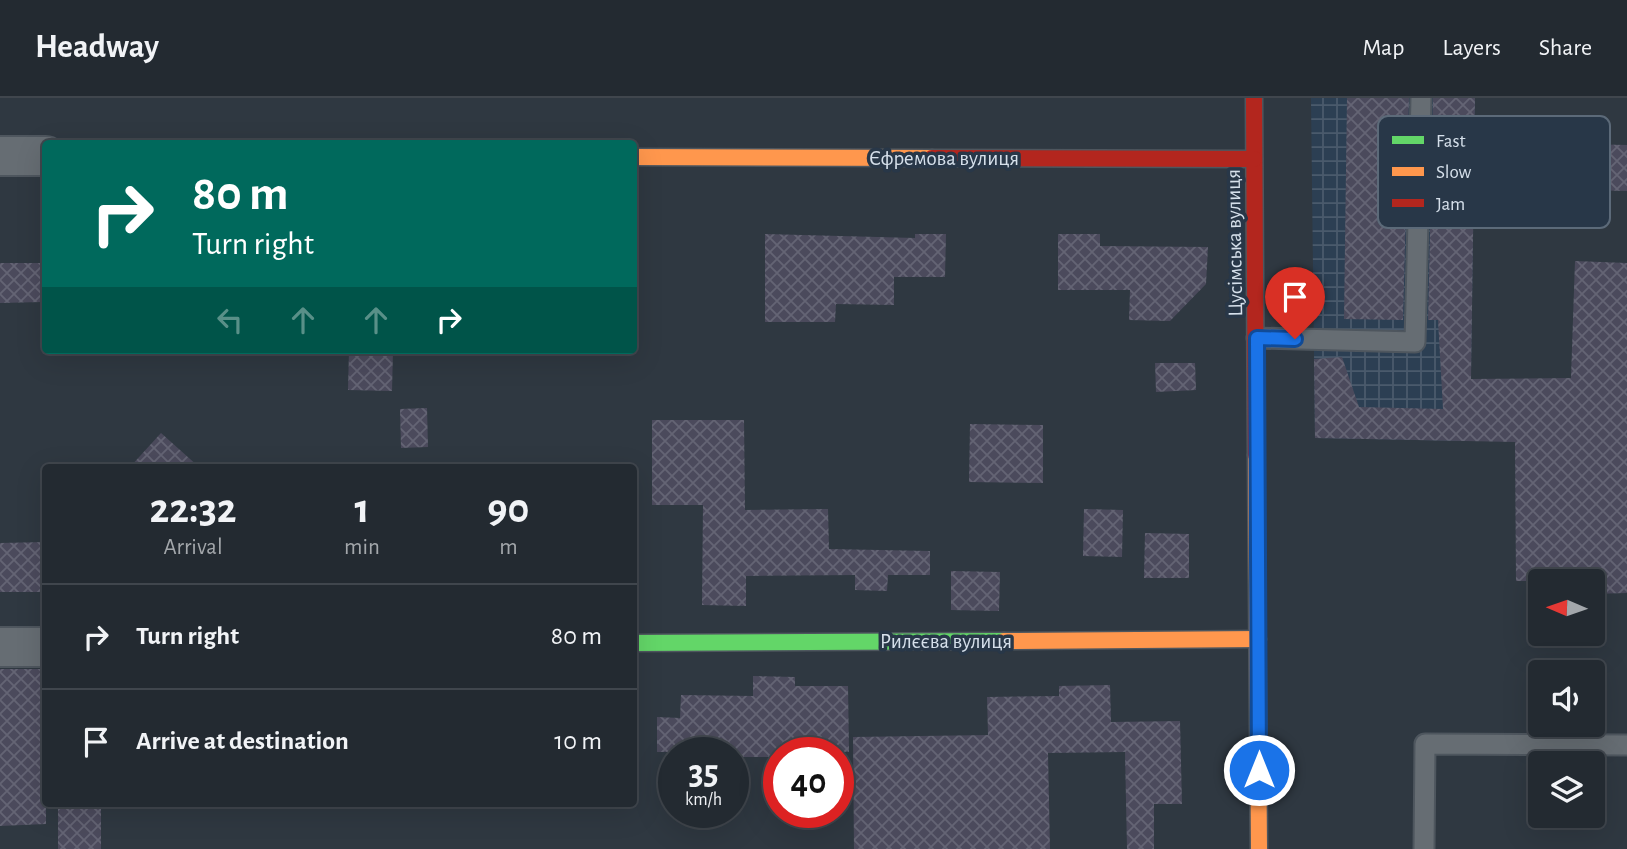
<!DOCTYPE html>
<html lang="en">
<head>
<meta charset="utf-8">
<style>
  :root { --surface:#232a31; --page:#2b3239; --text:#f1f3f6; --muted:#a3a7ab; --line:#40464d }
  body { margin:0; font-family:"Alegreya Sans",sans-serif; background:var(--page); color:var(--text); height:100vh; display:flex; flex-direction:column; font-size:26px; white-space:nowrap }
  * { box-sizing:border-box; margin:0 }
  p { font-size:23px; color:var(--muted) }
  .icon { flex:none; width:38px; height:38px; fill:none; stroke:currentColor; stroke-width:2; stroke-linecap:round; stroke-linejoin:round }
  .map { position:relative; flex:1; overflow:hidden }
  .drawer { position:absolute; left:42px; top:366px; width:595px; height:343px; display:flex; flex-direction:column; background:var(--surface); border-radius:7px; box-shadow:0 7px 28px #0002,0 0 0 2px var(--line) }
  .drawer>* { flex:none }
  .guide { position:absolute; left:42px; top:42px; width:595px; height:214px; border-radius:7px; box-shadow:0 7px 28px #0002,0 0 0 2px var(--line); background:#00695c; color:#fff; overflow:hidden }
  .needle { width:46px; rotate:272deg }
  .controls { position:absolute; left:1528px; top:471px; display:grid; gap:14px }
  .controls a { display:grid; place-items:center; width:77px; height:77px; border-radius:7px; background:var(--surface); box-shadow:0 7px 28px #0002,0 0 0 2px var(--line); font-size:35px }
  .speed { position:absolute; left:658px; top:639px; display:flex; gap:14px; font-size:35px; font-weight:700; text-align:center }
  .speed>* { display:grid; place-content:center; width:91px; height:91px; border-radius:50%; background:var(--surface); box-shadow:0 7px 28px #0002,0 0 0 2px var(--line); line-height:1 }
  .speed small { font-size:18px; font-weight:400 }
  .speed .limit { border:10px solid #d22; background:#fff; color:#111 }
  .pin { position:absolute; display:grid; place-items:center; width:60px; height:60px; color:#fff; margin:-72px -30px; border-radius:50% 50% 50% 0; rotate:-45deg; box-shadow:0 0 7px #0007 }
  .pin .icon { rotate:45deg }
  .me { position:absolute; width:77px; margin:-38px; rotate:0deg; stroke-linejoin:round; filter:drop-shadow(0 0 5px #0008) }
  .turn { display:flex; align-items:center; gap:24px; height:147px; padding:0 35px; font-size:32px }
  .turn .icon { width:91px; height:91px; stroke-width:2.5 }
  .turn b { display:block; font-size:49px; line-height:60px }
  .lanes { display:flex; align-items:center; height:66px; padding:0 35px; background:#0003; justify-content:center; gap:35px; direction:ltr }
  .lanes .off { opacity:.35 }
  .eta { display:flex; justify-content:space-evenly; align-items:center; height:119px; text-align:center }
  .eta b { font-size:42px; font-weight:700; line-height:49px }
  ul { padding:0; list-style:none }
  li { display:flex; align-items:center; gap:21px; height:105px; padding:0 35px; border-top:2px solid var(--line) }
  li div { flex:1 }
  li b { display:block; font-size:26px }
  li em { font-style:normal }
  header { display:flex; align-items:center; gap:42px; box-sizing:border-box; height:98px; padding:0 35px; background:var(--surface); border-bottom:2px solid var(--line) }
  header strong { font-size:33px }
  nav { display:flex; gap:38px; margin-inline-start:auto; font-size:24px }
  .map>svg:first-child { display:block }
  .industrial { fill:url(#industrial-grid) }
  .building { fill:url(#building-cross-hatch) }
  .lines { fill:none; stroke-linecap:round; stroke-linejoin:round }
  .lane-casing { stroke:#4e565e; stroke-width:23 }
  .street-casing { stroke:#4e565e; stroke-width:42 }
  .fast-casing { stroke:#4e565e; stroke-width:19 }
  .slow-casing { stroke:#4e565e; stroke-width:19 }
  .jam-casing { stroke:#4e565e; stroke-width:19 }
  .lane { stroke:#666d73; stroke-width:19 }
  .street { stroke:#666d73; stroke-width:38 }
  .fast { stroke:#63d668; stroke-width:16 }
  .slow { stroke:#ff974d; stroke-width:16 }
  .jam { stroke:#b3261e; stroke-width:16 }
  .route-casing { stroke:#114b97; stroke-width:18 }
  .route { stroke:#1a73e8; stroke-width:12 }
  .labels { text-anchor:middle; stroke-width:7; stroke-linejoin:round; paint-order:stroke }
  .street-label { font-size:21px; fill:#d6e0eb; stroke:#283748 }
  .key { fill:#283748; stroke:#5c6a79; stroke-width:2 }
  .key-label { font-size:19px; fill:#d6e0eb }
</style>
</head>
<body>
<header>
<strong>Headway</strong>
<nav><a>Map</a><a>Layers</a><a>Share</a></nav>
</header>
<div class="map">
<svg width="1627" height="751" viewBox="0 0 1627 751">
  <defs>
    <pattern id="industrial-grid" width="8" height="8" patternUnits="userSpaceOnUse" patternTransform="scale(1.75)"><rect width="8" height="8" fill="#2c3f53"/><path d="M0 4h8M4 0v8" fill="none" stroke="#4a5a6c"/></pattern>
    <pattern id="building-cross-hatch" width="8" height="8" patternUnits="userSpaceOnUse" patternTransform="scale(1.75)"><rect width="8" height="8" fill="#4b4a5c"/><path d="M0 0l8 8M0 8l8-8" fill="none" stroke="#646474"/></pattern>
  </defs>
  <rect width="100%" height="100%" fill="#2f3841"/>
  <path class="industrial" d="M 1311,0 L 1475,0 L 1470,343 L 1315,340 Z"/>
  <g class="building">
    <path d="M 1347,0 L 1409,0 L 1403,222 L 1344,221 Z"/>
    <path d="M 1433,0 L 1475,0 L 1471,281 L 1571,280 L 1575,163 L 1627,165 L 1627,495 L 1592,496 L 1592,483 L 1516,483 L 1515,344 L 1315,340 L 1314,261 L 1342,259 L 1359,309 L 1443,311 L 1438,222 L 1428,222 Z"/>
    <path d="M 1533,45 L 1627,47 L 1627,93 L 1532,91 Z"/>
    <path d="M 765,136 L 915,140 L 915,136 L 946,136 L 945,179 L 894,179 L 894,207 L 836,206 L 835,224 L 765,224 Z"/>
    <path d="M 1058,136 L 1100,136 L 1100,148 L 1208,149 L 1206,186 L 1170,223 L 1129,222 L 1130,192 L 1058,192 Z"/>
    <path d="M 0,165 L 42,165 L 42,204 L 0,205 Z"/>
    <path d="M 349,252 L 393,252 L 392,293 L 348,292 Z"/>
    <path d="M 1155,265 L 1195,265 L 1196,292 L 1156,294 Z"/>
    <path d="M 427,310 L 428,349 L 401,350 L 400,311 Z"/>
    <path d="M 652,322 L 744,322 L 745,412 L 828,411 L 829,451 L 930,453 L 930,477 L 888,477 L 887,493 L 855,492 L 855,477 L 746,478 L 746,508 L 702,507 L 703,407 L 652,407 Z"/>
    <path d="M 970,326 L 1043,327 L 1043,385 L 969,384 Z"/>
    <path d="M 161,335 L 199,369 L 130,369 Z"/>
    <path d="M 1084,411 L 1123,412 L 1122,459 L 1083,458 Z"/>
    <path d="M 1145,435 L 1189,436 L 1189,480 L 1144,480 Z"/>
    <path d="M 46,444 L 46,494 L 0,494 L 0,445 Z"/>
    <path d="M 951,473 L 1000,474 L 999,513 L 951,512 Z"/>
    <path d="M 0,571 L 46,571 L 46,726 L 0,728 Z"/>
    <path d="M 753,578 L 795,579 L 795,588 L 848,588 L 849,654 L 779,654 L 779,659 L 733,659 L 733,654 L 657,654 L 657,619 L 680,620 L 681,597 L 753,598 Z"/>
    <path d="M 1110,587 L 1111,624 L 1180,623 L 1182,706 L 1154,706 L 1154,751 L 1127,751 L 1125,654 L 1048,655 L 1050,751 L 854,751 L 853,639 L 988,637 L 987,599 L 1059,598 L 1059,588 Z"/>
    <rect x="58" y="705" width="43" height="46"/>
  </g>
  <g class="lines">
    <g class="lane-casing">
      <g id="lane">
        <path d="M 1257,240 L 1415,244 L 1421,0"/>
        <path d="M 1424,751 L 1425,646 L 1627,647"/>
      </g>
    </g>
    <g class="street-casing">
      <g id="street">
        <path d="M 0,58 L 46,58"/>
        <path d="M 0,549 L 46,549"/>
      </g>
    </g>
    <g class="fast-casing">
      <path id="fast" d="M 634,545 L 1004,543"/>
    </g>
    <g class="slow-casing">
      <g id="slow">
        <path d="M 634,59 L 932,60"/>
        <path d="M 1256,357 L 1259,751"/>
        <path d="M 1004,543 L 1258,541"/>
      </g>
    </g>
    <g class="jam-casing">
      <g id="jam">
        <path d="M 1254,0 L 1256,357"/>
        <path d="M 932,60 L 1254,61"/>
      </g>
    </g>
    <use href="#lane" class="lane"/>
    <use href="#street" class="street"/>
    <use href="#fast" class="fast"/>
    <use href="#slow" class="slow"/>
    <use href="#jam" class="jam"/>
  </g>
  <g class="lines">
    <g class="route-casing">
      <path id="route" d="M 1259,672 L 1257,240 L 1295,241"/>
    </g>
    <use href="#route" class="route"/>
  </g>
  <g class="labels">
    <g class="street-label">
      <text x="944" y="67">Єфремова вулиця</text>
      <text transform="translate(1234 145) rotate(-91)" y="7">Цусімська вулиця</text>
      <text x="946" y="550">Рилєєва вулиця</text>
    </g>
  </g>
  <rect x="1378" y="18" width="232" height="112" rx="10" class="key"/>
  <rect x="1392" y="38" width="32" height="8" fill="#63d668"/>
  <rect x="1392" y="69" width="32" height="9" fill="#ff974d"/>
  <rect x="1392" y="101" width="32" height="8" fill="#b3261e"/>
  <g class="key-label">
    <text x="1436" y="49">Fast</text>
    <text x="1436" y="80">Slow</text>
    <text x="1436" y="112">Jam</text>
  </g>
</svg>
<div class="controls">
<a><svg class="needle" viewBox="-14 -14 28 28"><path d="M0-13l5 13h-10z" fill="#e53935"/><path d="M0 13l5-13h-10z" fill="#a3a7ab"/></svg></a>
<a><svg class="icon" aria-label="sound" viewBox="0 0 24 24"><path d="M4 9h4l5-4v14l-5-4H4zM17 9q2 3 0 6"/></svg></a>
<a><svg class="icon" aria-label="layers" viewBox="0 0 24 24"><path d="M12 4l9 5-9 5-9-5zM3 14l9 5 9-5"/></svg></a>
</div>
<div class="speed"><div>35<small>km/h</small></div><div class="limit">40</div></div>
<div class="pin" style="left:1295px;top:241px;background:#d93025"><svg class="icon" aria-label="arrive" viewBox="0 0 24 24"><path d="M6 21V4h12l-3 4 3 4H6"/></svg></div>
<svg class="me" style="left:1259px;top:672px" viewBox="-20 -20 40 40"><circle r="17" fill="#1a73e8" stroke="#fff" stroke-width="3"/><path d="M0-11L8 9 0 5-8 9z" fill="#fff"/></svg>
<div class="guide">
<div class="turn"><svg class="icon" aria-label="right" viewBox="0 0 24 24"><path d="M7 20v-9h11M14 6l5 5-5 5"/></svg><div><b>80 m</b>Turn right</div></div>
<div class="lanes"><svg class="icon off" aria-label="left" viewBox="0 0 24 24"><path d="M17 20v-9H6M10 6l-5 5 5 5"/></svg><svg class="icon off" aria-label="ahead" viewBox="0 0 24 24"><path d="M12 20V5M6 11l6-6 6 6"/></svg><svg class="icon off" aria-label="ahead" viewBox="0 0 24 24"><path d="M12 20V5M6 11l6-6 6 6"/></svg><svg class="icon" aria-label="right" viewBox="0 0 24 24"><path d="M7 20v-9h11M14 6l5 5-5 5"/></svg></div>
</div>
<section class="drawer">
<div class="eta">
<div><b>22:32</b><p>Arrival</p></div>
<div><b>1</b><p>min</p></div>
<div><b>90</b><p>m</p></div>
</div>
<ul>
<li><svg class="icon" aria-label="right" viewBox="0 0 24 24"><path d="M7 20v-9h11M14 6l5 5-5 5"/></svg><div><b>Turn right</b></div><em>80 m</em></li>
<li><svg class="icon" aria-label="arrive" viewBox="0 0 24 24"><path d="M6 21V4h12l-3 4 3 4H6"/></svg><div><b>Arrive at destination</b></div><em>10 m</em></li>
</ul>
</section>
</div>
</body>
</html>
